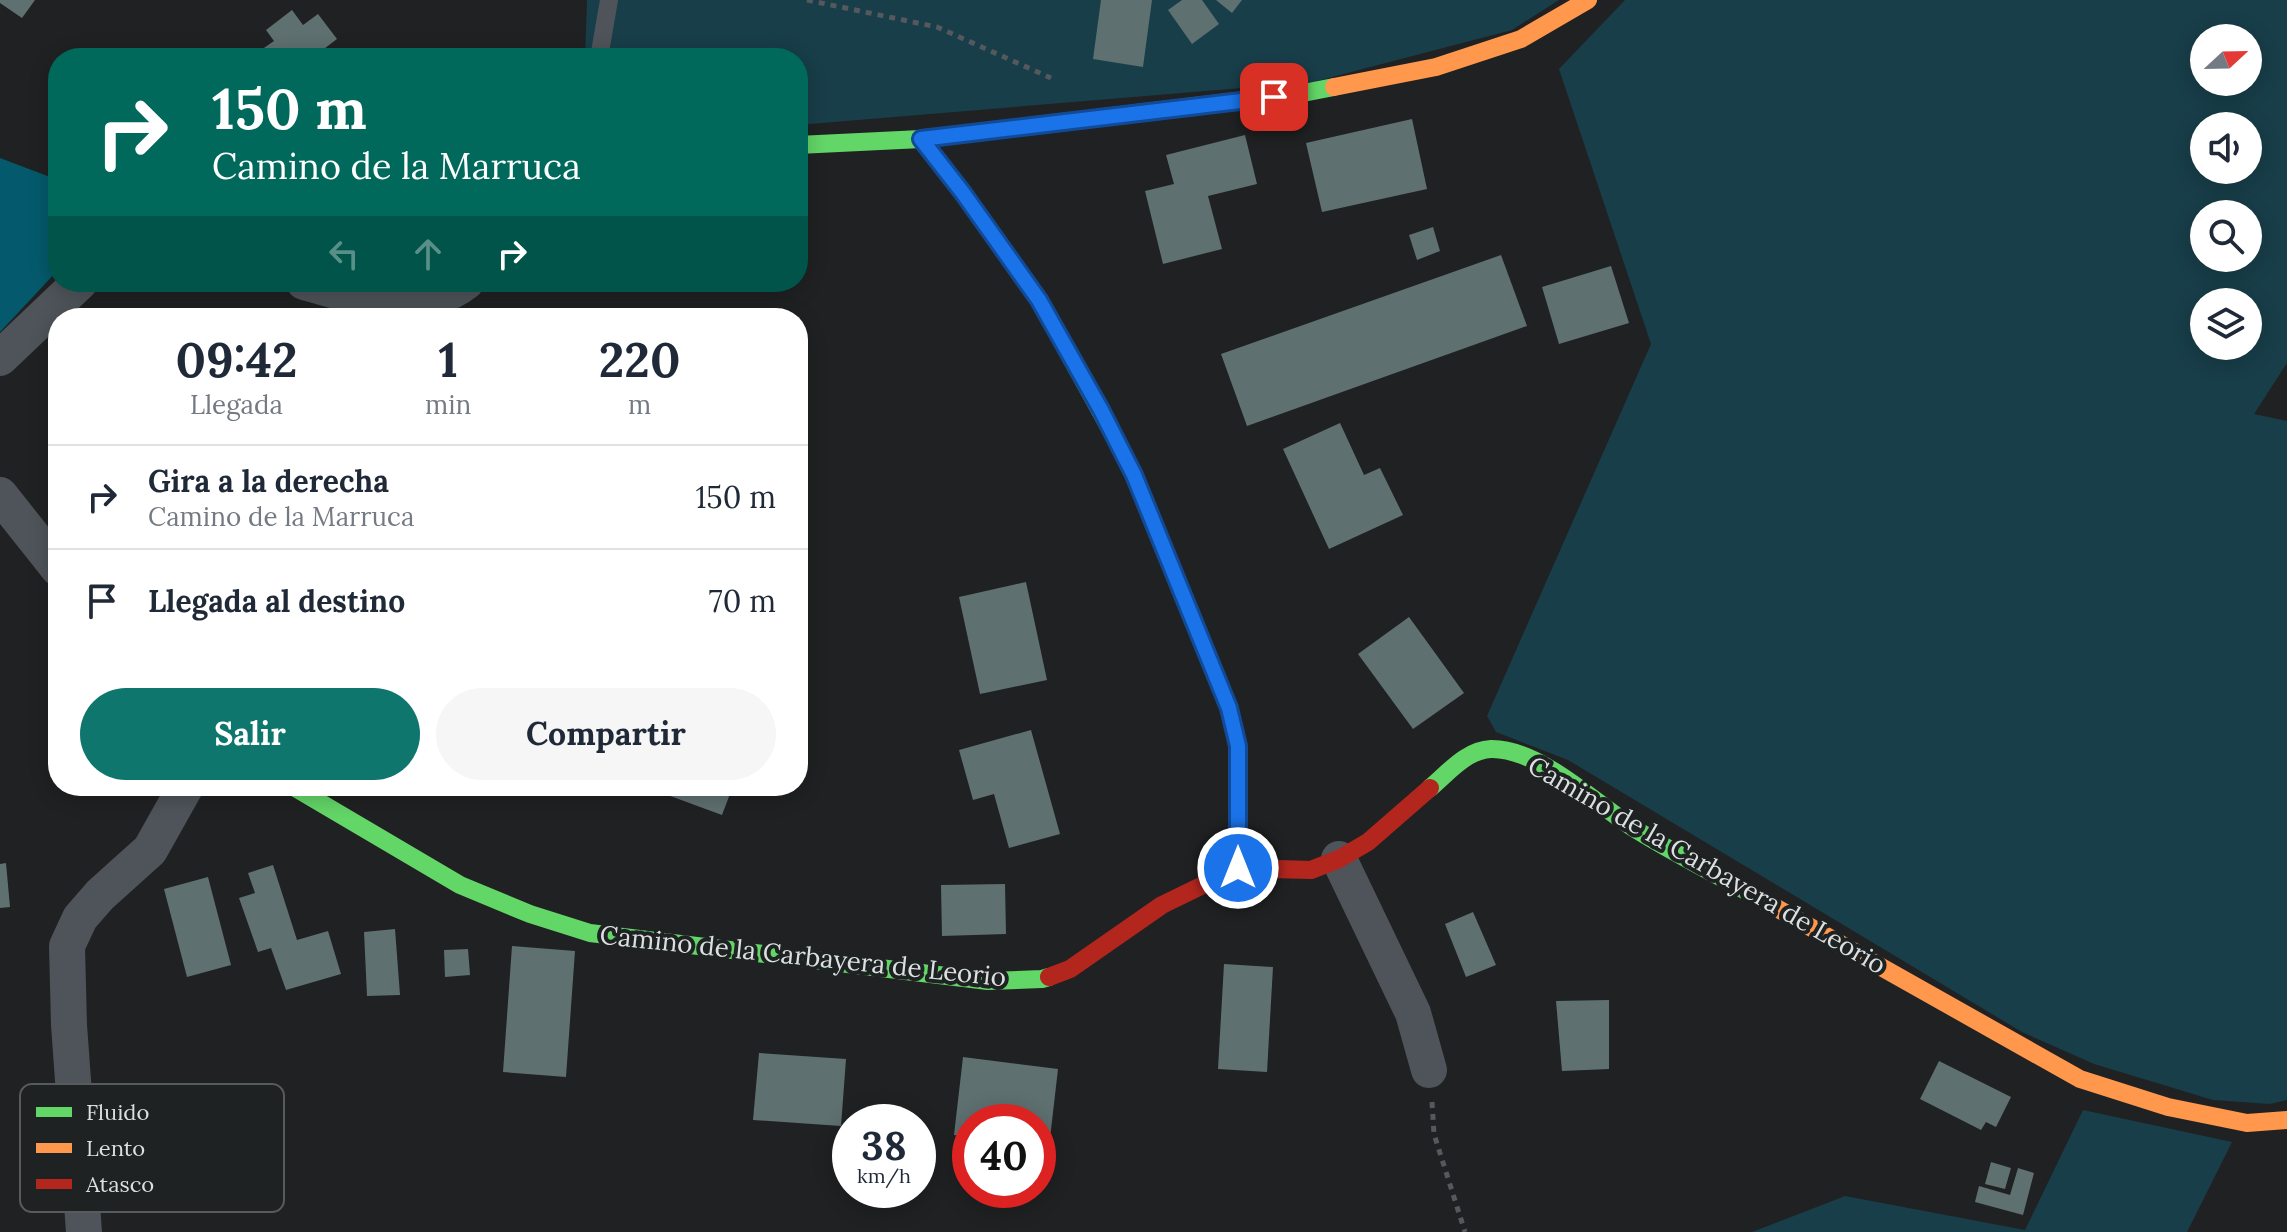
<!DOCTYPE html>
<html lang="es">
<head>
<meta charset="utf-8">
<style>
  :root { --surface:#fff; --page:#f6f6f7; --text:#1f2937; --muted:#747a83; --line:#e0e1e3; --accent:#0f766e }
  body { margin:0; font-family:Lora,serif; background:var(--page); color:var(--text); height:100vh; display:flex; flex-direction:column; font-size:30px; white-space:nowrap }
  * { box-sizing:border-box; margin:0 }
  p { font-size:26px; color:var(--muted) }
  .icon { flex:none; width:44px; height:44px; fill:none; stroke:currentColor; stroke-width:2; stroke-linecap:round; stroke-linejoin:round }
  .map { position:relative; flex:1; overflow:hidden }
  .side { position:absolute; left:48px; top:308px; width:760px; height:488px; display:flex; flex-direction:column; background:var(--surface); border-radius:32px; box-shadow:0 4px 20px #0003 }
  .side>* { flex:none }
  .hud { position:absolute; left:48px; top:48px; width:760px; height:244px; border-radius:32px; box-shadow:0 4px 20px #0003; background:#00695c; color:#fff; overflow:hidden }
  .needle { width:52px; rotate:68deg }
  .controls { position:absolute; left:2190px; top:24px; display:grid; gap:16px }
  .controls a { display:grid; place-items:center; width:72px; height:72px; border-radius:50%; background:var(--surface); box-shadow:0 4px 20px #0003; font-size:40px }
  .speed { position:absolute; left:832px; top:1104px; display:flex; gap:16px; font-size:40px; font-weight:700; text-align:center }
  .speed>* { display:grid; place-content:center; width:104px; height:104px; border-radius:50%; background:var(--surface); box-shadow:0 4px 20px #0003; line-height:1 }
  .speed small { font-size:20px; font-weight:400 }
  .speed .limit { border:12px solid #d22; background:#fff; color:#111 }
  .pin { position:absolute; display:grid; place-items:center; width:68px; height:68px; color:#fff; margin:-34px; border-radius:16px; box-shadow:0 4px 12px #0006 }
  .me { position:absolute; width:88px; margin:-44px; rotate:0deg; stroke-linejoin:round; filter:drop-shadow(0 0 6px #0008) }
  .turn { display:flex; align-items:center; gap:28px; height:168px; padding:0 32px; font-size:36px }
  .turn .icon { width:104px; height:104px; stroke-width:2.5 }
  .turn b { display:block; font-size:56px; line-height:68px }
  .lanes { display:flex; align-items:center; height:76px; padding:0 32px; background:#0003; justify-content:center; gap:40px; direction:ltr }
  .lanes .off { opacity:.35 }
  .eta { display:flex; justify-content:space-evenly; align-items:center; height:136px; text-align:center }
  .eta b { font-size:48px; font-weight:700; line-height:56px }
  .button { display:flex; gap:16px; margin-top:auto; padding:16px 32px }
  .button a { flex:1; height:92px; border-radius:48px; background:var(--accent); color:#fff; font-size:32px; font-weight:700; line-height:92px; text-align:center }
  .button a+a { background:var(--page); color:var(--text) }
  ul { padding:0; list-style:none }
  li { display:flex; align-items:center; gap:24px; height:104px; padding:0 32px; border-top:2px solid var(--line) }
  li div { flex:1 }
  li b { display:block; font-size:30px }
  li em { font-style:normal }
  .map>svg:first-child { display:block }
  .green { fill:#183e49; fill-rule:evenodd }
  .forest { fill:#045a6c }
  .building { fill:#5f7071 }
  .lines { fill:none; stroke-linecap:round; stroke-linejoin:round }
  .path { stroke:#55585c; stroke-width:5; stroke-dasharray:6 6; stroke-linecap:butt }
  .lane { stroke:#4e5459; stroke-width:18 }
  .street { stroke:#4e5459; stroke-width:36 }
  .fast { stroke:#63d668; stroke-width:18 }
  .slow { stroke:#ff974d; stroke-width:18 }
  .jam { stroke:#b3261e; stroke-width:18 }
  .route-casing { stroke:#114b97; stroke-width:20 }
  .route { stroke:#1a73e8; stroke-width:14 }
  .labels { text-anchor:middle; stroke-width:8; stroke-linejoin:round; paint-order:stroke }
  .street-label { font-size:26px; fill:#dcdfdf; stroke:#1f2223 }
  .key { fill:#1f2223; stroke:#585b5b; stroke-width:2 }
  .key-label { font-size:22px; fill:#dcdfdf }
</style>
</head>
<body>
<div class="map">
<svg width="2287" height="1232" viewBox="0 0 2287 1232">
  <rect width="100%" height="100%" fill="#202122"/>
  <g class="green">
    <path d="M 587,0 L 1559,0 L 1512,30 L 1313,82 L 798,125 L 798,58 L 585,58 Z"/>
    <path d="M 1625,0 L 2287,0 L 2287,363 L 2254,414 L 2287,421 L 2287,1100 L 2270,1104 L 2213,1100 L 2094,1064 L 2022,1032 L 1568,760 L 1496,732 L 1487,716 L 1651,344 L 1559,69 ZM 2204,38 L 2248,38 L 2248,82 L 2204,82 ZM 2204,126 L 2248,126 L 2248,170 L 2204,170 ZM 2204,214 L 2248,214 L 2248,258 L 2204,258 ZM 2204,302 L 2248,302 L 2248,346 L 2204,346 Z"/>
    <path d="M 2083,1110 L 2232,1142 L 2187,1232 L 1752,1232 L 1845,1196 L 2025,1230 Z"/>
  </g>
  <path class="forest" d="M 0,158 L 58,180 L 58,270 L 0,332 Z"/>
  <g class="building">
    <path d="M 0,0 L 35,0 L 22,18 L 0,3 Z"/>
    <path d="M 1101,0 L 1152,0 L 1143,67 L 1093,59 Z"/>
    <path d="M 1182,0 L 1202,0 L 1219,24 L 1192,44 L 1168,10 Z"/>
    <path d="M 1216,0 L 1242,0 L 1232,13 Z"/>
    <path d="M 292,10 L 303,25 L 318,14 L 337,39 L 312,58 L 267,58 L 261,50 L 274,41 L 266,30 Z"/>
    <path d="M 1412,119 L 1427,189 L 1322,212 L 1306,143 Z"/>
    <path d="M 1245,135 L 1257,184 L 1208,196 L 1222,249 L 1163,264 L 1145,191 L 1174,184 L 1166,155 Z"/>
    <path d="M 1433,227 L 1440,251 L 1417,260 L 1409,235 Z"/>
    <path d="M 1501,255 L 1527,326 L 1247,426 L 1221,354 Z"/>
    <path d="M 1611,266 L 1629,323 L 1559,344 L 1542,287 Z"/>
    <path d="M 1340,423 L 1364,475 L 1380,468 L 1403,515 L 1329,549 L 1283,449 Z"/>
    <path d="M 1026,582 L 1047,680 L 980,694 L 959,597 Z"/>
    <path d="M 1409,617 L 1464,693 L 1413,729 L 1358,654 Z"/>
    <path d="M 1031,730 L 1060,834 L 1009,848 L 994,794 L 973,800 L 959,750 Z"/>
    <path d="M 643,786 L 733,786 L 722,815 Z"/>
    <path d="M 6,863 L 10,907 L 0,908 L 0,864 Z"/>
    <path d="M 273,865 L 297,940 L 328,931 L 341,974 L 286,990 L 271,948 L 258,952 L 239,898 L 255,893 L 248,873 Z"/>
    <path d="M 208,877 L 231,965 L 187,977 L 164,889 Z"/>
    <path d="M 1005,884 L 1006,934 L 942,936 L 941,885 Z"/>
    <path d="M 1473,912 L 1496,965 L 1466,977 L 1445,924 Z"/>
    <path d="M 395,929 L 400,995 L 367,996 L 364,932 Z"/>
    <path d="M 512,946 L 575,951 L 566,1077 L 503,1072 Z"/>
    <path d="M 468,949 L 470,975 L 445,977 L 444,950 Z"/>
    <path d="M 1224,964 L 1273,967 L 1267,1072 L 1218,1069 Z"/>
    <path d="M 1609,1000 L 1609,1069 L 1562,1071 L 1556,1001 Z"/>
    <path d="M 759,1053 L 846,1059 L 841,1126 L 753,1120 Z"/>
    <path d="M 963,1057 L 1058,1069 L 1049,1147 L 1038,1146 L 1038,1122 L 970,1122 L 970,1137 L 954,1135 Z"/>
    <path d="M 1939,1061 L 2011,1097 L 1996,1127 L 1986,1122 L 1981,1130 L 1920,1099 Z"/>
    <path d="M 1991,1162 L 2011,1168 L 2005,1189 L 1985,1184 Z"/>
    <path d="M 2018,1168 L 2034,1173 L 2023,1215 L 1975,1202 L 1979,1186 L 2010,1195 Z"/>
  </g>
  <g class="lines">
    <g class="path">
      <path d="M 807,0 L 937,27 L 1051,78"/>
      <path d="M 1432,1102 L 1434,1134 L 1465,1232"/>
    </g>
    <path class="lane" d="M 599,58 L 609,0"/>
    <g class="street">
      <path d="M 304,282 C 356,297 419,318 466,282"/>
      <path d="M 0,358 L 80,282"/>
      <path d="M 0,495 L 58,568"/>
      <path d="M 1339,859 L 1413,1013 L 1429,1070"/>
      <path d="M 84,1232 L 69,1025 L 67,946 L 80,918 L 100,895 L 150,850 L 186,786"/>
    </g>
    <g class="fast">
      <path d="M 921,139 L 963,193 L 1039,300 L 1119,445"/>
      <path d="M 798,145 L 921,139 L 1303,93 L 1334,87"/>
      <path d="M 1238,767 L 1238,868"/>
      <path d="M 292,786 L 460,885 L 530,914 L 590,933 L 988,981 L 1042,979 L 1049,977"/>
      <path d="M 1430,788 C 1448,773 1466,750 1491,749 C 1539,748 1596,804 1635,829 C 1677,855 1721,877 1764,901"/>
    </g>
    <g class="slow">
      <path d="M 1334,87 L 1436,67 L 1521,39 L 1588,0"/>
      <path d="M 1119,445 L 1134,475 L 1229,708 L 1238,746 L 1238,767"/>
      <path d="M 1764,901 L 2080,1079 L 2168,1107 L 2247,1123 L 2287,1120"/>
    </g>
    <path class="jam" d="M 1049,977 L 1070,969 L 1162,905 L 1238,868 L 1311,870 L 1339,859 L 1368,842 L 1430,788"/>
  </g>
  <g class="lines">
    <g class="route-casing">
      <path id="route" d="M 1238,868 L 1238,746 L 1229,708 L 1134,475 L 1101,410 L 1039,300 L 963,193 L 921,139 L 1274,97"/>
    </g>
    <use href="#route" class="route"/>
  </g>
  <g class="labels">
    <g class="street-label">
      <text transform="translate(1707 865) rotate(30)" y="9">Camino de la Carbayera de Leorio</text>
      <text transform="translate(803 956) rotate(6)" y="9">Camino de la Carbayera de Leorio</text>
    </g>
  </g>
  <rect x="20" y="1084" width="264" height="128" rx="12" class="key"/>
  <rect x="36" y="1107" width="36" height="10" fill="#63d668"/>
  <rect x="36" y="1143" width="36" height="10" fill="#ff974d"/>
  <rect x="36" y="1179" width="36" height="10" fill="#b3261e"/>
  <g class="key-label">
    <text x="86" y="1120">Fluido</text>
    <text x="86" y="1156">Lento</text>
    <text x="86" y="1192">Atasco</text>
  </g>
</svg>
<div class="controls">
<a><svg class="needle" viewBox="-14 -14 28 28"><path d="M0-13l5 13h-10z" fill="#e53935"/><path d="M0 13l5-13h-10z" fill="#747a83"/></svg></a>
<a><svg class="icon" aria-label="sound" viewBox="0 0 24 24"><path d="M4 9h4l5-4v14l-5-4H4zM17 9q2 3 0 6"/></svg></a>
<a><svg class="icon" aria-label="search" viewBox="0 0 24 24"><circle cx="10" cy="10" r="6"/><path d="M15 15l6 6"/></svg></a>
<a><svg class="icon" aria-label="layers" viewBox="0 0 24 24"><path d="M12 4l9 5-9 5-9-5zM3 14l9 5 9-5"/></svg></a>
</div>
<div class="speed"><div>38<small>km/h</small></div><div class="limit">40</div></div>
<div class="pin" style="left:1274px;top:97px;background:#d93025"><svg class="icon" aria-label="arrive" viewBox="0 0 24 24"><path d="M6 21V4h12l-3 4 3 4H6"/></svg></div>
<svg class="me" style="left:1238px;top:868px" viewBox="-20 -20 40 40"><circle r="17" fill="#1a73e8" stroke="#fff" stroke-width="3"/><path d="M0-11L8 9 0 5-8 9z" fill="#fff"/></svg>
<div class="hud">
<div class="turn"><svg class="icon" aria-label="right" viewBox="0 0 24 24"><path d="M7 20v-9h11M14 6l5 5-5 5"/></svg><div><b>150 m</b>Camino de la Marruca</div></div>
<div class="lanes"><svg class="icon off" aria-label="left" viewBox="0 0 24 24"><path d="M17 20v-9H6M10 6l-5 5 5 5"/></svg><svg class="icon off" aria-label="ahead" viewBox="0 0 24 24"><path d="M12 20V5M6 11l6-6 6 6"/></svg><svg class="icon" aria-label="right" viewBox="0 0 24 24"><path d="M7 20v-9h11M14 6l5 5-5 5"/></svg></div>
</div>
<section class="side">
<div class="eta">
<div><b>09:42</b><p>Llegada</p></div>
<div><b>1</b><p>min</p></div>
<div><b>220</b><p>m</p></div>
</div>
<ul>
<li><svg class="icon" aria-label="right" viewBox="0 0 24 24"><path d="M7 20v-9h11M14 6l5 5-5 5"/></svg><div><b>Gira a la derecha</b><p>Camino de la Marruca</p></div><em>150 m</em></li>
<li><svg class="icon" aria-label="arrive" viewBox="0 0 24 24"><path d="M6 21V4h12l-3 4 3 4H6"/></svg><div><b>Llegada al destino</b></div><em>70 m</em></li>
</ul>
<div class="button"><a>Salir</a><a>Compartir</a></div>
</section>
</div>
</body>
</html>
